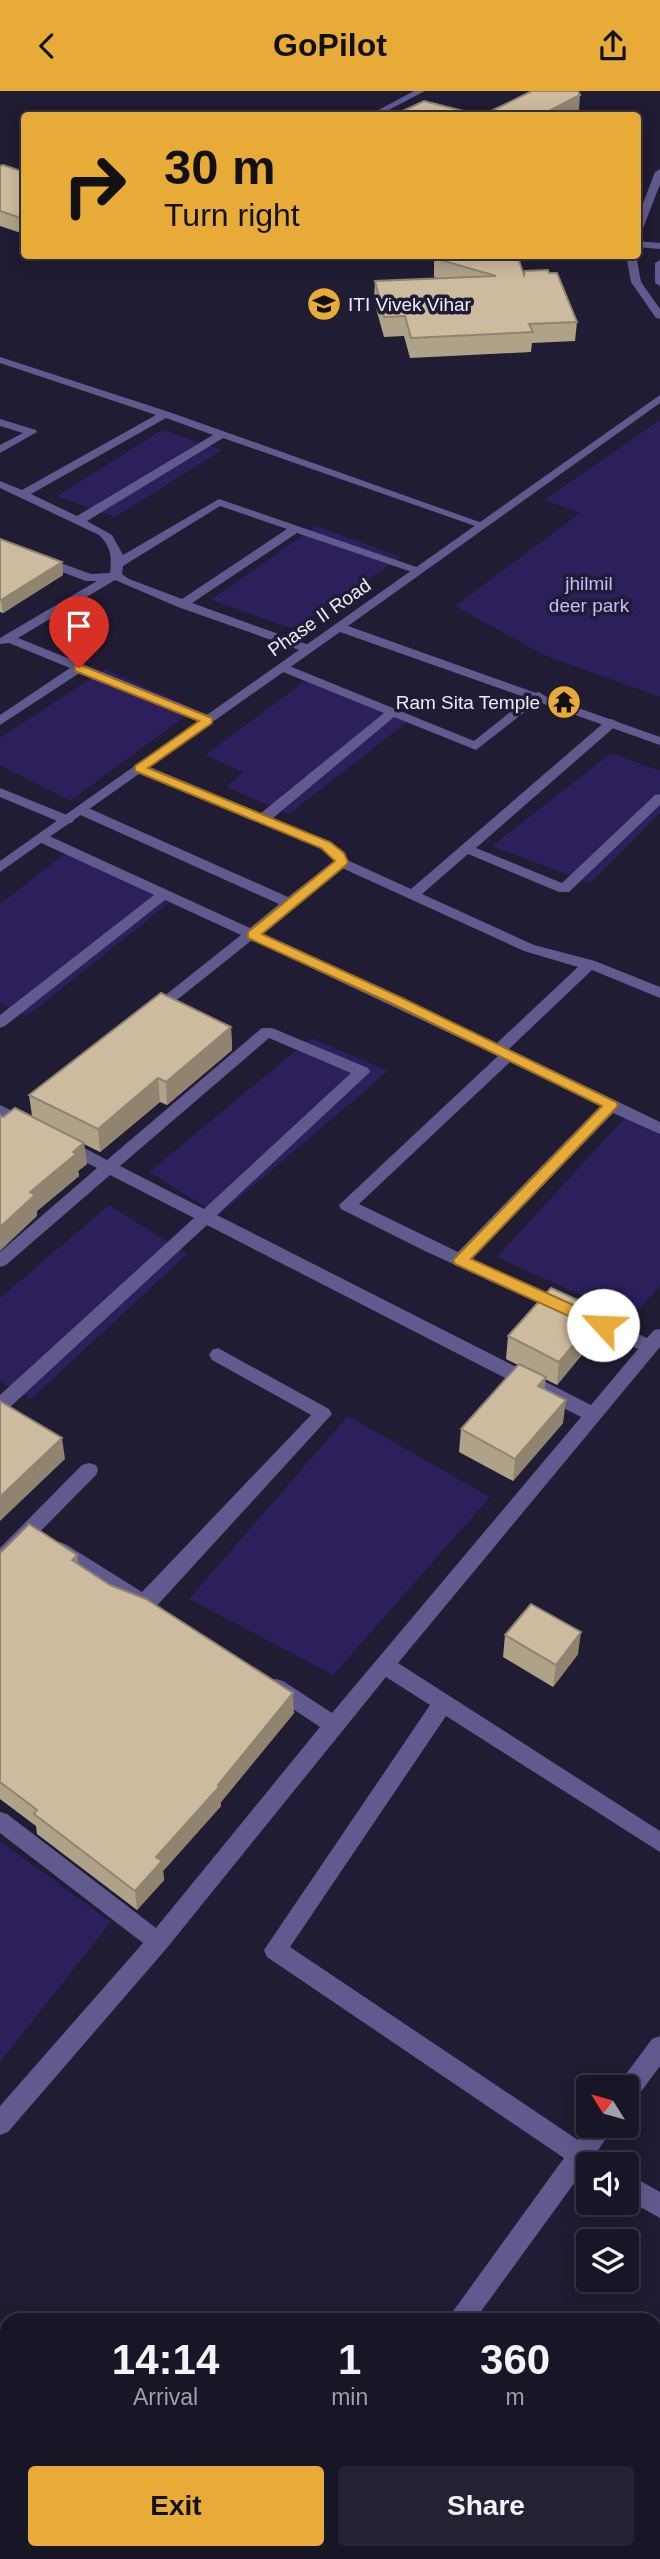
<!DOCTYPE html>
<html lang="en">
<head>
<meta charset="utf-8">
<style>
  :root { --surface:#171526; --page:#242232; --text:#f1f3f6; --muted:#9e9fa7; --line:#363443; --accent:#e9ab38 }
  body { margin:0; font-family:Arial,sans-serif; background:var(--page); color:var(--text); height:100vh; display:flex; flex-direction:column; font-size:26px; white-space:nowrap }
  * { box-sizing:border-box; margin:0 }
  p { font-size:23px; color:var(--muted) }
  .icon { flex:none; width:38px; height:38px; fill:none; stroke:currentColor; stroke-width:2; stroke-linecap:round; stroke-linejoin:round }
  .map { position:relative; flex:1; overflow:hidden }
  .details { position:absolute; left:0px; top:2222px; width:662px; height:247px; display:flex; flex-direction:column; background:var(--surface); border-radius:21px 21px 0 0; box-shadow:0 4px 18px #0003,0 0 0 2px var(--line) }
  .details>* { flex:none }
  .top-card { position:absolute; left:21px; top:21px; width:620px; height:147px; border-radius:7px; box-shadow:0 4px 18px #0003,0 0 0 2px var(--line); background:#e9ab38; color:#111; overflow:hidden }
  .needle { width:46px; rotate:307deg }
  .fabs { position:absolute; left:576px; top:1984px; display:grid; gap:14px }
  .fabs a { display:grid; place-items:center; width:63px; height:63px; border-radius:7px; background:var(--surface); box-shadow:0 4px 18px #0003,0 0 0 2px var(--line); font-size:35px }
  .pin { position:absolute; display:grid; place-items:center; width:60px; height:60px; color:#fff; margin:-72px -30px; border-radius:50% 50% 50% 0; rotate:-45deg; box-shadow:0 0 7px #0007 }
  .pin .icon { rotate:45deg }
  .me { position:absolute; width:77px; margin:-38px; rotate:295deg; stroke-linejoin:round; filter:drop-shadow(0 0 5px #0008) }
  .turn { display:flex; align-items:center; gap:24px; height:147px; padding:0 28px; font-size:32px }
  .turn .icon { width:91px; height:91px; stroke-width:2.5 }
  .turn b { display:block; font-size:49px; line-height:60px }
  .eta { display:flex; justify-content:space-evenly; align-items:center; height:119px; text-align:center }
  .eta b { font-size:42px; font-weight:700; line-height:49px }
  .primary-button { display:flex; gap:14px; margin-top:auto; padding:14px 28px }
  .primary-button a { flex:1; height:80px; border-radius:7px; background:var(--accent); color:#111; font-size:28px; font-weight:700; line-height:80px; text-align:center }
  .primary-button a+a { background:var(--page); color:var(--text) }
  header { display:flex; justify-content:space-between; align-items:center; height:91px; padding:0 28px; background:var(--accent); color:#111; font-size:32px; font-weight:700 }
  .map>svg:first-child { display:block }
  .green { fill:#2c1f5b }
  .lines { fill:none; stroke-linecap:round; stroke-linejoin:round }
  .minor { fill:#615a8e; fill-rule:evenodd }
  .tertiary { fill:#615a8e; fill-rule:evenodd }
  .wall { fill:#b0a189 }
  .shaded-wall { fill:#90836f }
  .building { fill:#cdbb9f; stroke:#90836f; stroke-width:2 }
  .route { fill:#e9ab38; stroke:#976f24; stroke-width:2 }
  .labels { text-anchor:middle; stroke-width:7; stroke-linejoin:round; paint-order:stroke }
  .far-poi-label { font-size:19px; fill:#ecebfb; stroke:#1f1c33; text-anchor:start }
  .far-park-label { font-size:19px; fill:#c2bbfc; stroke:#1f1c33 }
  .far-street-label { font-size:19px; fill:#ecebfb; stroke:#1f1c33 }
</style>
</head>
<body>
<header><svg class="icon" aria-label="back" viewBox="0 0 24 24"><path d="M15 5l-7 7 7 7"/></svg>GoPilot<svg class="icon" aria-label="share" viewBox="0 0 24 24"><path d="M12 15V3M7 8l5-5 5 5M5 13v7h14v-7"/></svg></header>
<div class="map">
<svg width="660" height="2468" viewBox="0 0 660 2468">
  <rect width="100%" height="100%" fill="#1f1c33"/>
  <g class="green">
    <path d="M 660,329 L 660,606 L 544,564 L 455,515 L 580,422 L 544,409 Z"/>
    <path d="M 162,339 L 222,359 L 115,426 L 57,405 Z"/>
    <path d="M 316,435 L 401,466 L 294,538 L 211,509 Z"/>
    <path d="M 105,578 L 195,618 L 70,710 L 0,674 L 0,647 Z"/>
    <path d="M 305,590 L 408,630 L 289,723 L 226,696 L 243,681 L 205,664 Z"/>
    <path d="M 611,662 L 660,680 L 660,722 L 590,792 L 492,755 Z"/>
    <path d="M 67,761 L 169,812 L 27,925 L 0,912 L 0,813 Z"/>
    <path d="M 311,947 L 388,980 L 219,1124 L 149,1081 Z"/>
    <path d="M 630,1021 L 660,1035 L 660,1195 L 631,1227 L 497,1166 Z"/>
    <path d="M 109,1114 L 187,1163 L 31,1308 L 0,1290 L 0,1207 Z"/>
    <path d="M 348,1325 L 490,1406 L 333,1584 L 189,1508 Z"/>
    <path d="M 0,1750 L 111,1831 L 0,1971 Z"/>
  </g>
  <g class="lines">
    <g class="minor">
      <path d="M 414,0 L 425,0 L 379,24 L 369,24 Z"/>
      <path d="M 637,150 L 660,152 L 660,158 L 637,156 Z"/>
      <path d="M 0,266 L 169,321 L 488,434 L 478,436 L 223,347 L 87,430 L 112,444 L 123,464 L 219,408 L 425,479 L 415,482 L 297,442 L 192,512 L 312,555 L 314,558 L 308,562 L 178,516 L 115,489 L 18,547 L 213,626 L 213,632 L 203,632 L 81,581 L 0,634 L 0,624 L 70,577 L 9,552 L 0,553 L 0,547 L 97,490 L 86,490 L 0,458 L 0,450 L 91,483 L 110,482 C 112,466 111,455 99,444 L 0,397 L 0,390 L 22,399 L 156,324 L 0,272 ZM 166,327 L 213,344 L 77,425 L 31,403 ZM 220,415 L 287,438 L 182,508 L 129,488 L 122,483 L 123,475 Z"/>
      <path d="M 0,328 L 36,339 L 37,341 L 0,362 L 0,354 L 23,342 L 0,335 Z"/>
      <path d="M 282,572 L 474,650 L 534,602 L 539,601 L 545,605 L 476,659 L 394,626 L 273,727 L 331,751 L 347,769 L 411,798 L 607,629 L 612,628 L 619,632 L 476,757 L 562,792 L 655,704 L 660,703 L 660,714 L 569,801 L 559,801 L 468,763 L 422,803 L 534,854 L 595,870 L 660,896 L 660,907 L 592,879 L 509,958 L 660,1031 L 660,1043 L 613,1022 L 472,1168 L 647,1247 L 654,1239 L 660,1238 L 660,1256 L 398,1572 L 660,1740 L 660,1761 L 446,1625 L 290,1856 L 578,2049 L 588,2035 L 614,2035 L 597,2061 L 603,2066 L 607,2074 L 588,2074 L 588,2083 L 583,2080 L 474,2230 L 446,2230 L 564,2067 L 267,1866 L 264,1859 L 430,1614 L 386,1586 L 166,1858 L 8,2041 L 0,2044 L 0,2015 L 143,1852 L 0,1742 L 0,1721 L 7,1723 L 156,1837 L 320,1636 L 269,1602 L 266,1596 L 269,1590 L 276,1588 L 283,1590 L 332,1622 L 581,1326 L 207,1134 L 8,1318 L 0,1319 L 0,1304 L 194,1127 L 110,1084 L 6,1174 L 0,1176 L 0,1161 L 97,1077 L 61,1059 L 59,1055 L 61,1051 L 73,1051 L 107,1069 L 262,937 L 272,937 L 368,977 L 370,981 L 217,1124 L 591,1314 L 638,1258 L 427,1161 L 341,1118 L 339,1114 L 498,965 L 252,849 L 158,924 L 148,924 L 145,921 L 148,918 L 241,844 L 165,809 L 5,935 L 0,937 L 0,924 L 154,804 L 37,750 L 37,744 L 47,744 L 250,837 L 279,813 L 76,722 L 76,716 L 86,716 L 288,806 L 334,770 L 321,757 L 133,677 L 140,673 L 145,674 L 261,722 L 384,622 L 278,579 L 276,576 ZM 342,777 L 524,860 L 578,876 L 497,952 L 261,842 ZM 269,947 L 351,982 L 204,1118 L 120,1075 ZM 510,971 L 600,1015 L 458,1161 L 359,1113 Z"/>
      <path d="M 0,697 L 72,726 L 74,729 L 72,732 L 62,732 L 0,706 Z"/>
      <path d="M 0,1014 L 33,1030 L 35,1034 L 33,1038 L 21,1038 L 0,1026 Z"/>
      <path d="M 218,1257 L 329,1318 L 332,1323 L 153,1519 L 146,1521 L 53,1464 L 50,1459 L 53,1454 L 60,1451 L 67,1454 L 142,1501 L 311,1324 L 212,1269 L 209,1264 L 212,1259 Z"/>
      <path d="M 89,1372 L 96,1374 L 98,1379 L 96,1384 L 7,1474 L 0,1477 L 0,1457 L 82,1374 Z"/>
      <path d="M 660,1945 L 660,1975 L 634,2010 L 626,2013 L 626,1997 L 617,1997 L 618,1994 L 652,1948 Z"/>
      <path d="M 626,2082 L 660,2101 L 660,2127 L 626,2108 Z"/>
      <path d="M 7,2402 L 7,2434 L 0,2437 L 0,2405 Z"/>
      <path d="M 59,2462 L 90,2462 L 92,2468 L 61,2468 Z"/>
      <path d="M 263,2462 L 291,2462 L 289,2468 L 261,2468 Z"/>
    </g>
    <g class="tertiary">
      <path d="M 660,78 L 660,93 L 642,140 L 637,143 L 637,128 L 655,81 Z"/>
      <path d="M 626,164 L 636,164 L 641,191 L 660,218 L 660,228 L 656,227 L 631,191 Z"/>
      <path d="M 660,169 L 660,195 L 655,192 L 655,172 Z"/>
      <path d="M 660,304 L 660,312 L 348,535 L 660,646 L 660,654 L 340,541 L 0,781 L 0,770 Z"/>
    </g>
  </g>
  <g class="wall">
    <path d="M 0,75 L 24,81 L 24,143 L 0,135 Z"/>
    <path d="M 434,164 L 524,184 L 549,182 L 577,231 L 575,250 L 532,252 L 531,261 L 410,267 L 404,245 L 384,246 L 374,210 L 375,190 L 439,188 L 434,186 Z"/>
    <path d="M 0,448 L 62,471 L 63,484 L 3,522 L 0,521 Z"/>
    <path d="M 231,936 L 232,959 L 167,1014 L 160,1011 L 100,1061 L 84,1053 L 87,1073 L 78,1080 L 79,1085 L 37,1120 L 37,1125 L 3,1026 L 32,1025 L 29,1004 Z"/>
    <path d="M 602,1220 L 599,1243 L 557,1294 L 545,1288 L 544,1298 L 563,1332 L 513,1390 L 459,1361 L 461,1338 L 518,1274 L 506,1268 L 508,1245 Z"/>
    <path d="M 0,1462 L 79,1474 L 294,1622 L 221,1711 L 221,1715 L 163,1780 L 164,1789 L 137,1819 L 37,1743 L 36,1735 L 0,1708 Z"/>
    <path d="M 505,1544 L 578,1563 L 553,1596 L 503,1566 Z"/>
  </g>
  <g class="shaded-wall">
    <path d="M 580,4 L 579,20 L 571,24 L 541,24 Z"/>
    <path d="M 62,471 L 63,484 L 3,522 L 1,509 Z"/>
    <path d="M 231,936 L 232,959 L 167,1014 L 166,991 Z"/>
    <path d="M 158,987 L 160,1011 L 100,1061 L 98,1038 Z"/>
    <path d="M 84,1052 L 87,1073 L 78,1080 L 79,1085 L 37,1120 L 37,1125 L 0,1160 L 0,1136 L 30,1101 Z"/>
    <path d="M 602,1220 L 599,1243 L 557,1294 L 559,1271 Z"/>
    <path d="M 546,1286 L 543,1309 L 538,1295 Z"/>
    <path d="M 566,1309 L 563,1332 L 513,1390 L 515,1368 Z"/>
    <path d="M 62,1347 L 65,1368 L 0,1430 L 0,1406 Z"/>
    <path d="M 77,1464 L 80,1485 L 72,1469 Z"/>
    <path d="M 581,1541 L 578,1563 L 553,1596 L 556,1574 Z"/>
    <path d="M 293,1602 L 294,1622 L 221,1711 L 221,1715 L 163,1780 L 164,1789 L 137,1819 L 135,1800 L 156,1766 L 218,1694 Z"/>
  </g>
  <g class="building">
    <path d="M 532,0 L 578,0 L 580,4 L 541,24 L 483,24 Z"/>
    <path d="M 424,10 L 479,24 L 394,24 Z"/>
    <path d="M 3,74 L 24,81 L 24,128 L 0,120 L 0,75 Z"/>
    <path d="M 434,164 L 517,164 L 524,184 L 525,180 L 548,179 L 549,182 L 557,182 L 577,231 L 529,233 L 533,241 L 411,247 L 405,225 L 384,226 L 375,190 L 496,185 L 434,167 Z"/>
    <path d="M 0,448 L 62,471 L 1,509 L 0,509 Z"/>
    <path d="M 161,902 L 231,936 L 166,991 L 158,987 L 98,1038 L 29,1004 Z"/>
    <path d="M 15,1017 L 84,1052 L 73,1061 L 76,1063 L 30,1101 L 35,1104 L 0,1136 L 0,1024 L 3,1026 Z"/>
    <path d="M 551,1197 L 602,1220 L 559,1271 L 508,1245 Z"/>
    <path d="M 519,1273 L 546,1286 L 538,1295 L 566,1309 L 515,1368 L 461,1338 Z"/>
    <path d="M 0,1310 L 62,1347 L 0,1406 Z"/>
    <path d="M 29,1433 L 77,1464 L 72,1469 L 110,1494 L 146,1508 L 293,1602 L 218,1694 L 220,1695 L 156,1766 L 162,1770 L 135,1800 L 34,1723 L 37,1719 L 0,1691 L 0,1462 Z"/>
    <path d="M 531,1513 L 581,1541 L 556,1574 L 505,1544 Z"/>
  </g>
  <path class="route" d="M 75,575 L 83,575 L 212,627 L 212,632 L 148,677 L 330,751 L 344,762 L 348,771 L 346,774 L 262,843 L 402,907 L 616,1011 L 618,1014 L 616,1017 L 471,1168 L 609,1230 L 611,1234 L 609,1238 L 597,1238 L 455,1173 L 453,1169 L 602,1015 L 393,913 L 248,847 L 248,841 L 335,770 L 321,757 L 135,680 L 135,675 L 199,630 L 75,580 Z"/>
  <defs>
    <g id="university-disc" transform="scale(1.75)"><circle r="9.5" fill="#e9ab38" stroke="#1f1c33"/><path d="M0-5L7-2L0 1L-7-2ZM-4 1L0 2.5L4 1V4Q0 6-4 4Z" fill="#111"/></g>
    <g id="temple-disc" transform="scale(1.75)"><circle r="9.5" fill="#e9ab38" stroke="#1f1c33"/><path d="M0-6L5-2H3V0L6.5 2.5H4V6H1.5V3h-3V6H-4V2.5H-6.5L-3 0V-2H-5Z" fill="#111"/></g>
  </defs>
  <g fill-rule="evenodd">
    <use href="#university-disc" x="324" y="213"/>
    <use href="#temple-disc" x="564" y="611"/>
  </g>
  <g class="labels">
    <g class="far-poi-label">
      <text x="348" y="220">ITI Vivek Vihar</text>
      <text x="540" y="618" text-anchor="end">Ram Sita Temple</text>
    </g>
    <g class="far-park-label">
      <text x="589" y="499">jhilmil<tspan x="589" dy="22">deer park</tspan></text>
    </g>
    <g class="far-street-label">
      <text transform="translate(319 526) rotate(-35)" y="7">Phase II Road</text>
    </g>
  </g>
</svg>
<div class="fabs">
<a><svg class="needle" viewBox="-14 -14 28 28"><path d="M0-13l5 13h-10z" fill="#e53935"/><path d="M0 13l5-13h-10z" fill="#9e9fa7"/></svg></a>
<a><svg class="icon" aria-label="sound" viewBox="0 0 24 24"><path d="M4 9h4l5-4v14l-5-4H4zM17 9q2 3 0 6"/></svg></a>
<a><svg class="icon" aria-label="layers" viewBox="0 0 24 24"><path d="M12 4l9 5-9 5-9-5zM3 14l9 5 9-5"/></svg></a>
</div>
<div class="pin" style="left:79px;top:577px;background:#d93025"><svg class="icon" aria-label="arrive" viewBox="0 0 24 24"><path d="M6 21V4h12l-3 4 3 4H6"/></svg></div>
<svg class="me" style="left:603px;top:1234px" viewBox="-20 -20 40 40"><circle r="19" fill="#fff"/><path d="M0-13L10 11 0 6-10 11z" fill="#e9ab38"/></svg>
<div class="top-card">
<div class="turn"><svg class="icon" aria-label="right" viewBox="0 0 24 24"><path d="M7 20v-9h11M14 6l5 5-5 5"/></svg><div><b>30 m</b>Turn right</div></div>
</div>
<section class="details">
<div class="eta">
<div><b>14:14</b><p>Arrival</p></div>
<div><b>1</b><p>min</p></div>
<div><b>360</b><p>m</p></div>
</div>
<div class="primary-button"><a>Exit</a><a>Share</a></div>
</section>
</div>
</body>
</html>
